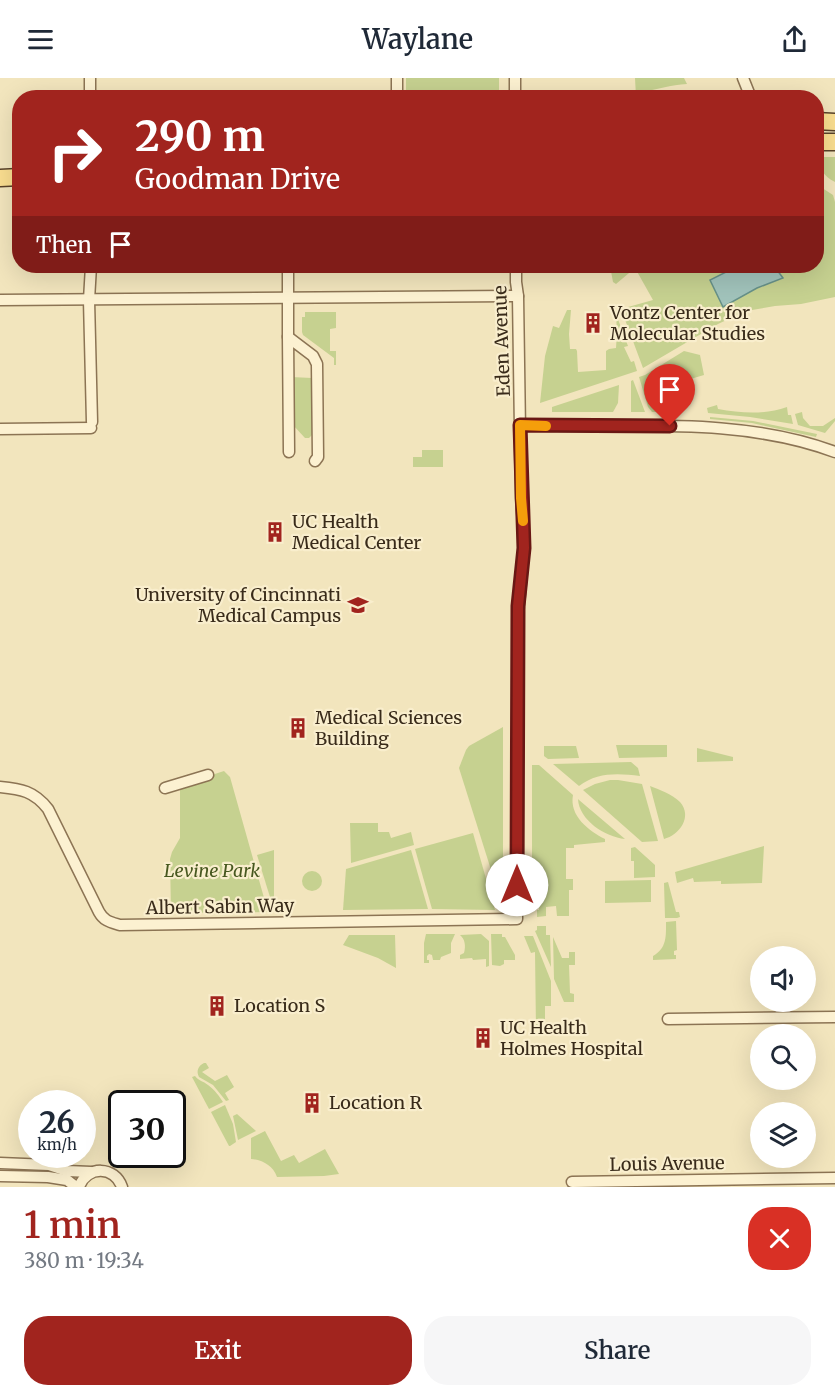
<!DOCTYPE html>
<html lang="en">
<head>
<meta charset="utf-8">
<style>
  :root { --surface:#fff; --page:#f6f6f7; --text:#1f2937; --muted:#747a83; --accent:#a1241e }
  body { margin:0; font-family:Merriweather,serif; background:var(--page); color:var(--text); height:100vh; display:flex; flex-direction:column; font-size:22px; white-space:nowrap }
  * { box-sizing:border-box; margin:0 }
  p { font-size:20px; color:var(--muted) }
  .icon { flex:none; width:33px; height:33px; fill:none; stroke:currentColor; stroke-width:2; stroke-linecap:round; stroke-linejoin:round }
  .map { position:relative; height:1109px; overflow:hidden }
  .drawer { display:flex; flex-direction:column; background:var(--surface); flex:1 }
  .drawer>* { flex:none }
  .hud { position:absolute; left:12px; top:12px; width:812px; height:183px; border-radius:24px; box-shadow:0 6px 24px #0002; background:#a1241e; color:#fff; overflow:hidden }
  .controls { position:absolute; left:750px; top:868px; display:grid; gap:12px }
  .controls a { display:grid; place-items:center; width:66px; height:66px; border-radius:50%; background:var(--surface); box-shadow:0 6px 24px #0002; font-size:30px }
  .speed { position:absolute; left:18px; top:1012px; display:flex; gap:12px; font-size:30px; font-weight:700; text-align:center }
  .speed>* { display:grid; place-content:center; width:78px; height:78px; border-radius:50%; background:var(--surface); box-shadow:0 6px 24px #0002; line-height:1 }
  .speed small { font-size:15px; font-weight:400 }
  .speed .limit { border:3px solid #111; border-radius:9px; background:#fff; color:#111 }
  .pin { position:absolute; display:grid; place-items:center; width:51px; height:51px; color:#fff; margin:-62px -26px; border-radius:50% 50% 50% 0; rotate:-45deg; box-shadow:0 0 6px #0007 }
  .pin .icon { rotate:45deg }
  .me { position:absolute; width:66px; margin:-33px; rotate:0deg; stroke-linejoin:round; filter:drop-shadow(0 0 4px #0008) }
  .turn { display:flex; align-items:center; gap:21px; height:126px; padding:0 24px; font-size:27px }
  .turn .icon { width:78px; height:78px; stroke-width:2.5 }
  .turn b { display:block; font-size:42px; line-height:51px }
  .then { display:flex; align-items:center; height:57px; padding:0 24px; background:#0003; gap:12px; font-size:22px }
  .round { display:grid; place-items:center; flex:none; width:63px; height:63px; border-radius:24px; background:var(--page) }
  .head { display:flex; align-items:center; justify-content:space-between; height:102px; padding:0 24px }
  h1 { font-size:36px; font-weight:600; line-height:45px; color:var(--accent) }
  .action { display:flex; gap:12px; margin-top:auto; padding:12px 24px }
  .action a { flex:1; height:69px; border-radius:24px; background:var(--accent); color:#fff; font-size:24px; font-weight:600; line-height:69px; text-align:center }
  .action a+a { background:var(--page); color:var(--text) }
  header { display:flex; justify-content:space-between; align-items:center; height:78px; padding:0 24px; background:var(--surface); font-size:27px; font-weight:600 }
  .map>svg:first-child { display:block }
  .green { fill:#c6d190 }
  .water { fill:#a1c3bb; stroke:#679189; stroke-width:1.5 }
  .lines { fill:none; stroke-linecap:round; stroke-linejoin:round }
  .minor-casing { stroke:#8c7454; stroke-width:13 }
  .primary-casing { stroke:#594229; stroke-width:19 }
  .minor { stroke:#fcf1d1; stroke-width:10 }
  .primary { stroke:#fade90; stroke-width:16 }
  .route-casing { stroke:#691714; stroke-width:15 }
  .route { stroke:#a1241e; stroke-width:10 }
  .slow { stroke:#f59e0b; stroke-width:10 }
  .labels { text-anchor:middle; stroke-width:4.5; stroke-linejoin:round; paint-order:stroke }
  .poi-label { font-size:18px; fill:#392b1a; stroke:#f9eecd; text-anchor:start }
  .street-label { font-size:18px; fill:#392b1a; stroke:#f9eecd }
  .park-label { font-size:18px; font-style:italic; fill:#47581f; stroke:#f9eecd }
</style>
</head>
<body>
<header><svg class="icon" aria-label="menu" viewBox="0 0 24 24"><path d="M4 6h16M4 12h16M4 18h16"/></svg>Waylane<svg class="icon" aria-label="share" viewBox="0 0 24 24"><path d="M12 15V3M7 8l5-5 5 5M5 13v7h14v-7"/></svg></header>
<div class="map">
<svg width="835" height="1109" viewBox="0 0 835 1109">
  <rect width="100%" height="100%" fill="#f2e5bd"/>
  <g class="green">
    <rect x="406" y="0" width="93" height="19"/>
    <path d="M 635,0 L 684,0 L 687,6 C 671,7 656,11 641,15 L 638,19 L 636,19 Z"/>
    <path d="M 817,79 L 835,79 L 835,104 C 823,98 820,91 817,79 Z"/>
    <path d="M 816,106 L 833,117 L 835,124 L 835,219 L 801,226 L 775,228 L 746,233 L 718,246 L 643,290 L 621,231 L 653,222 L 635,190 L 616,206 L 613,204 L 610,188 L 816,188 Z"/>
    <path d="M 567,232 L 571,232 L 569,256 L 570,271 L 576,271 L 577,273 L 578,294 L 606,292 L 606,273 L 609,271 L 616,270 L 617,255 L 616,236 L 628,268 L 624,269 L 631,284 L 634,283 L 637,293 L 540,325 L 545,278 L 553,248 L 559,250 Z"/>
    <path d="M 305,234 L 336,234 L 336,250 L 330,251 L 330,273 L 336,273 L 336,287 L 334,287 L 334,280 L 303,257 L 302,254 L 302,239 L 305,239 Z"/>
    <path d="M 684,273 L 700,277 L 704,297 L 650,313 L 654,324 L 671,319 C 677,323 679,327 678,334 L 652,334 L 648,329 L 639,299 L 645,297 Z"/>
    <path d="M 291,299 L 312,300 L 312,357 L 309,360 L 305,360 L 293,347 Z"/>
    <path d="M 633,302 L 645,334 L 631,334 L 631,303 Z"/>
    <path d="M 619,307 L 618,325 L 613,334 L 552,334 L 552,329 Z"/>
    <path d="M 717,327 L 718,331 C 741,335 764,337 787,329 L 788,337 L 791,337 L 793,346 L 750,339 L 708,335 L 707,330 Z"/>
    <path d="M 802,334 L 803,340 L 810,348 L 823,348 L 835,340 L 835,343 L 825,355 L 798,347 L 795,336 Z"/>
    <path d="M 710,339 L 753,343 L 817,356 L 816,359 L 752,345 L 710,341 Z"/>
    <path d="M 422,372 L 443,372 L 443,389 L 413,389 L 413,379 L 422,379 Z"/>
    <path d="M 503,649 L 503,830 L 459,690 L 466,672 L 469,668 Z"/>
    <path d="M 616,667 L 667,667 L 667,679 L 619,680 Z"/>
    <path d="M 544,668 L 576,668 L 579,680 L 548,681 L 544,678 Z"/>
    <path d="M 697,670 L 733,679 L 733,683 L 697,684 Z"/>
    <path d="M 631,684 L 638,690 L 640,698 C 618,695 597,694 579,708 L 553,686 Z"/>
    <path d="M 532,687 L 539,687 L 573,717 C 569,738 589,753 605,761 L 605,764 L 574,767 L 574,770 L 566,770 L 566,801 L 573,801 L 573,812 L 569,812 L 569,838 L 557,838 L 556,828 L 546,829 L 546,838 L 537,839 L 537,832 L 539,832 L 539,829 L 537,828 L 536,827 L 532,827 Z"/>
    <path d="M 224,693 L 230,699 L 268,834 L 171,835 L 170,781 L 172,774 L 180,760 L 180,712 L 184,706 Z"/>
    <path d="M 610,702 L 618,702 L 642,706 L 658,763 L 642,764 L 583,712 L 595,706 Z"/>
    <path d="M 650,708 C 660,712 672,716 680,724 C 693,739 679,757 664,761 Z"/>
    <path d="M 578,721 L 579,722 L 625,761 C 605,759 579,742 578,721 Z"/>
    <path d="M 350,745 L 378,745 L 378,754 L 389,754 L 391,760 L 411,754 L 414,767 L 351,785 Z"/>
    <path d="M 473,755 L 495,832 L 432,831 L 415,771 Z"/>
    <path d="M 764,768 L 762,805 L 721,806 L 721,803 L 694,804 L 693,800 L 677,805 L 675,794 Z"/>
    <path d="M 635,769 L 655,787 L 655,799 L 634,800 L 634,783 L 631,783 L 631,770 Z"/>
    <path d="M 274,772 L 274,832 L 257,777 Z"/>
    <path d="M 411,772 L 428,831 L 343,832 L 346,791 Z"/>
    <circle cx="312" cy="803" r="10"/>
    <path d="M 651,802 L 651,824 L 605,825 L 605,803 Z"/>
    <path d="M 668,804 L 676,834 L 679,834 L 680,839 L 677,840 L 665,840 L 664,805 Z"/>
    <path d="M 676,843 L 677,872 L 674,873 L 674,877 L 676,877 L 676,881 L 653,882 L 653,878 C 667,870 666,858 666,844 Z"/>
    <path d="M 537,848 L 546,848 L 546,857 L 550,857 L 551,889 L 535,853 L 537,852 Z"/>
    <path d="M 426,856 L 455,856 L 451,865 L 451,875 L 441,879 L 440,882 L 433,882 L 432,877 L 429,876 L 427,878 L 427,882 L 429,882 L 429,885 L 424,885 L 424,865 Z"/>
    <path d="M 481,856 L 489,863 L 489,888 L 486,889 L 486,881 L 473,882 L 472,880 L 460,881 L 460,877 L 464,875 C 466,868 465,861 460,857 Z"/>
    <path d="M 491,856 L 502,856 L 502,859 L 505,859 L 515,877 L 515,882 L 504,882 L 504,886 L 500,888 L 492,887 Z"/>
    <path d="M 349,857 L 395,857 L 396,890 L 378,880 L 343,867 Z"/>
    <path d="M 524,858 L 533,858 L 551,903 L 551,928 L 545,928 L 545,951 L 536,951 L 535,874 L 531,875 Z"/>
    <path d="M 553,859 L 562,880 L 569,880 L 569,874 L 575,874 L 575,887 L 569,887 L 570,915 L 574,916 L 574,924 L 564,924 L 554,901 Z"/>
    <path d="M 204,985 L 206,985 L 209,990 L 202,994 L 215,1003 L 227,997 L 234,1009 L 225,1015 L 229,1022 L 226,1023 L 213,1007 L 199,999 C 196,993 198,988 204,985 Z"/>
    <path d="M 195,998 C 199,1003 203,1003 208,1007 C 215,1012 219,1018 223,1024 L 209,1031 L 192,999 Z"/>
    <path d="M 225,1027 L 233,1046 L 236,1064 L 230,1068 L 229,1068 L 211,1034 Z"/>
    <path d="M 237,1036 L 256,1053 L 238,1062 L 233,1038 Z"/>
    <path d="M 265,1053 L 281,1083 L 294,1077 L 299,1085 L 325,1071 L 339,1096 L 324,1098 L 277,1099 C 273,1088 263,1082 251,1081 L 251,1060 Z"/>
  </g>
  <path class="water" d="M 734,188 L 774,188 L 783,200 L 757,210 L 723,229 L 710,202 L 734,190 Z"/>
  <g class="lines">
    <g class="minor-casing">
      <g id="minor">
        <path d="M 397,0 L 397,20"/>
        <path d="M 743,0 L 751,20"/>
        <path d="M 90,20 L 90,0"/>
        <path d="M 515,20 L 515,0"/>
        <path d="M 91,188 L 89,222 L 92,344"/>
        <path d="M 0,222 L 518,218"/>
        <path d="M 288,259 L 288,188"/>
        <path d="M 520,347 C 624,351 736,337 835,374"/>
        <path d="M 0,351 L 91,350"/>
        <path d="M 289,374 L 288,259 L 313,278 L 317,286 L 318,379 L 315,383"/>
        <path d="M 0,709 C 21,711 34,713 48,731 L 99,834 C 104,843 110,844 120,847 L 517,841 L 518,537 L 524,470 L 523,444 L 521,420 L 518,218 L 516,204 L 516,188"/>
        <path d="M 165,710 L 208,697"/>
        <path d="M 668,941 L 835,939"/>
        <path d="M 0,1085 L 49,1087 L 67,1093 L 91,1094"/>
        <path d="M 0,1098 L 48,1099 L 67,1102 L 76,1109"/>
        <path d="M 572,1104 L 835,1100"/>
        <path d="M 79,1109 C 87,1087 115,1088 122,1109"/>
      </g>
    </g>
    <g class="primary-casing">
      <g id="primary">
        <path d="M 816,43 L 835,44"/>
        <path d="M 816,64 L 835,64"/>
        <path d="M 0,100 L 20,99"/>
      </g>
    </g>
    <use href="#minor" class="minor"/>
    <use href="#primary" class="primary"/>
  </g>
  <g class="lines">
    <g class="route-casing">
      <path id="route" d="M 517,807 L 518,528 L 524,470 L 520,347 L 670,348"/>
    </g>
    <use href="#route" class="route"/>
    <path class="slow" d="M 523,443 L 521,420 L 520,347 L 546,348"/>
  </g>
  <defs>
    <g id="building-bare" transform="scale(1.62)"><path d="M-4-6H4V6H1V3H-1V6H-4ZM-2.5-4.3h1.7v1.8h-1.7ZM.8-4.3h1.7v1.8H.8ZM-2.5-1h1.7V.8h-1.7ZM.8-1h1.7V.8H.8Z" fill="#a1241e" stroke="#f9eecd" stroke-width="2.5" paint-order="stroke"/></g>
    <g id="university-bare" transform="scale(1.62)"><path d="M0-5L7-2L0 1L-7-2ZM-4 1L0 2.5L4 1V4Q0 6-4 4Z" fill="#a1241e" stroke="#f9eecd" stroke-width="2.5" paint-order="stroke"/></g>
  </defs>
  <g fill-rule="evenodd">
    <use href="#building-bare" x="593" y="245"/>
    <use href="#building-bare" x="275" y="454"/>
    <use href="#university-bare" x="358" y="527"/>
    <use href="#building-bare" x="298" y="650"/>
    <use href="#building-bare" x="217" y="928"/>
    <use href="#building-bare" x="483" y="960"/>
    <use href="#building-bare" x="312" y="1025"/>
  </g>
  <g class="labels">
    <g class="poi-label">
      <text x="610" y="241">Vontz Center for<tspan x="610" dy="21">Molecular Studies</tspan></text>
      <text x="292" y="450">UC Health<tspan x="292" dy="21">Medical Center</tspan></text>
      <text x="341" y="523" text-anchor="end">University of Cincinnati<tspan x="341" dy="21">Medical Campus</tspan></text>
      <text x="315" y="646">Medical Sciences<tspan x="315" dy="21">Building</tspan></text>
      <text x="234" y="934">Location S</text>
      <text x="500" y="956">UC Health<tspan x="500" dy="21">Holmes Hospital</tspan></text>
      <text x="329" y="1031">Location R</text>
    </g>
    <g class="street-label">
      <text transform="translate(502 263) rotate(-92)" y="6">Eden Avenue</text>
      <text transform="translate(220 829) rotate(-1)" y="6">Albert Sabin Way</text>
      <text transform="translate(667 1086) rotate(-1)" y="6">Louis Avenue</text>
    </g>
    <g class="park-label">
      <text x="212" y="799">Levine Park</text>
    </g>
  </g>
</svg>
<div class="controls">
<a><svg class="icon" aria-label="sound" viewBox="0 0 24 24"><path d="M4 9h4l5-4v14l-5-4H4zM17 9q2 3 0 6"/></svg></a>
<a><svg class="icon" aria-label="search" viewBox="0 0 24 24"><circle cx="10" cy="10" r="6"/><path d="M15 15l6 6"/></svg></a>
<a><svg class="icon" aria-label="layers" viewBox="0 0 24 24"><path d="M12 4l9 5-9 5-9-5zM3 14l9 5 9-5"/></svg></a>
</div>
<div class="speed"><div>26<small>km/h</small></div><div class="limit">30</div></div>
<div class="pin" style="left:670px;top:348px;background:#d93025"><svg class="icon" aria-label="arrive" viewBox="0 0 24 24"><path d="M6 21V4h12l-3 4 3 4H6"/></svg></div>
<svg class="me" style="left:517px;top:807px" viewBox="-20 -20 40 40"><circle r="19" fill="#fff"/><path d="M0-13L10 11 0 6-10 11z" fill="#a1241e"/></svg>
<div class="hud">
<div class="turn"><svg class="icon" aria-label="right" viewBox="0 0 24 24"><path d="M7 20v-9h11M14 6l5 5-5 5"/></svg><div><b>290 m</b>Goodman Drive</div></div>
<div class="then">Then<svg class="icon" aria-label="arrive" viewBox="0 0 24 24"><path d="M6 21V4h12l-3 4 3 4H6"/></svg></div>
</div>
</div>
<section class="drawer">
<div class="head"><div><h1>1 min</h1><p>380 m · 19:34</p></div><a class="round" style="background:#d93025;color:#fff"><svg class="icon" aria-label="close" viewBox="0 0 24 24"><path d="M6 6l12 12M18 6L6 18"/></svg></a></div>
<div class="action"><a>Exit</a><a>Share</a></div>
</section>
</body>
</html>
